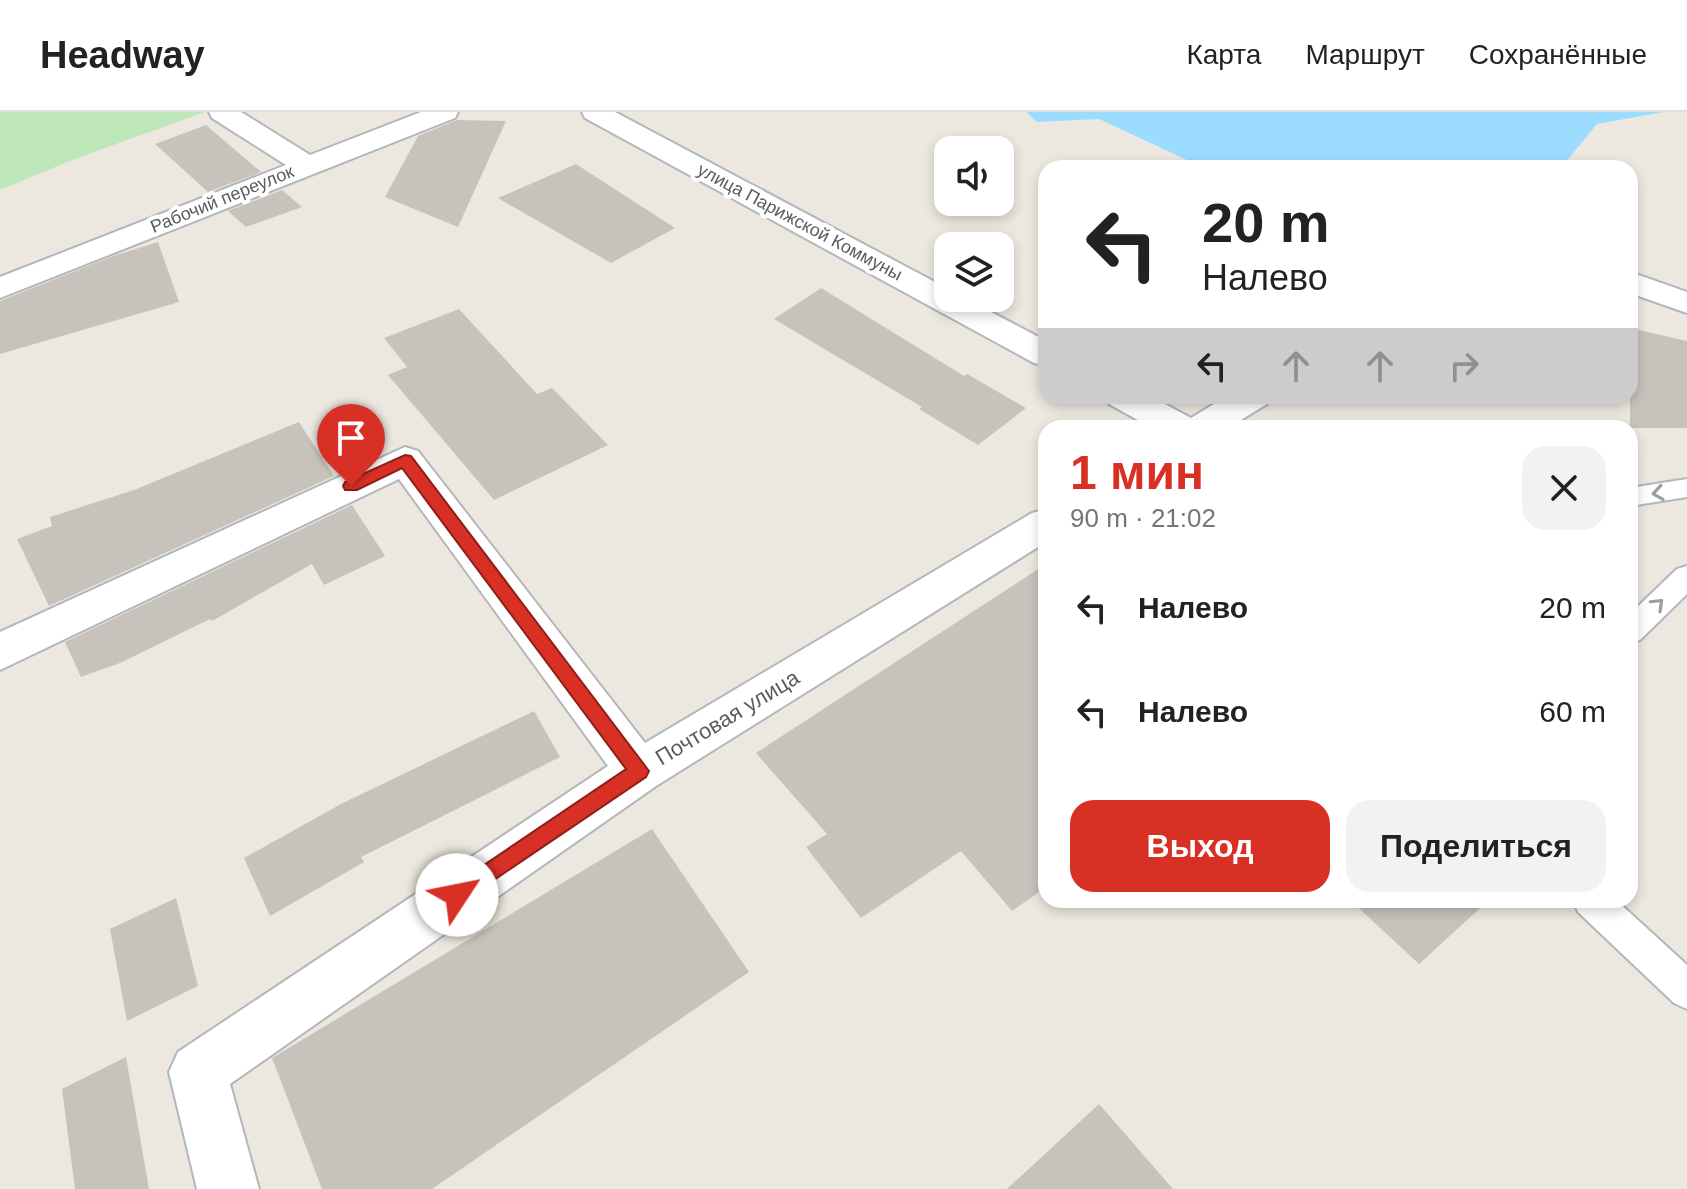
<!DOCTYPE html>
<html lang="ru">
<head>
<meta charset="utf-8">
<style>
  :root { --surface:#fff; --page:#f2f2f2; --text:#222; --muted:#767676; --line:#e0e0e0; --accent:#d93025 }
  body { margin:0; font-family:Helvetica,sans-serif; background:var(--page); color:var(--text); height:100vh; display:flex; flex-direction:column; font-size:30px; white-space:nowrap }
  * { box-sizing:border-box; margin:0 }
  p { font-size:26px; color:var(--muted) }
  .icon { flex:none; width:44px; height:44px; fill:none; stroke:currentColor; stroke-width:2; stroke-linecap:round; stroke-linejoin:round }
  .map { position:relative; flex:1; overflow:hidden }
  .drawer { position:absolute; left:1038px; top:308px; width:600px; height:488px; display:flex; flex-direction:column; background:var(--surface); border-radius:24px; box-shadow:0 4px 12px #0003 }
  .drawer>* { flex:none }
  .top-card { position:absolute; left:1038px; top:48px; width:600px; height:244px; border-radius:24px; box-shadow:0 4px 12px #0003; background:#fff; color:var(--text); overflow:hidden }
  .tools { position:absolute; left:934px; top:24px; display:grid; gap:16px }
  .tools a { display:grid; place-items:center; width:80px; height:80px; border-radius:16px; background:var(--surface); box-shadow:0 4px 12px #0003; font-size:40px }
  .pin { position:absolute; display:grid; place-items:center; width:68px; height:68px; color:#fff; margin:-82px -34px; border-radius:50% 50% 50% 0; rotate:-45deg; box-shadow:0 0 8px #0007 }
  .pin .icon { rotate:45deg }
  .me { position:absolute; width:88px; margin:-44px; rotate:56deg; stroke-linejoin:round; filter:drop-shadow(0 0 6px #0008) }
  .turn { display:flex; align-items:center; gap:28px; height:168px; padding:0 32px; font-size:36px }
  .turn .icon { width:104px; height:104px; stroke-width:2.5 }
  .turn b { display:block; font-size:56px; line-height:68px }
  .lanes { display:flex; align-items:center; height:76px; padding:0 32px; background:#0003; justify-content:center; gap:40px; direction:ltr }
  .lanes .off { opacity:.35 }
  .round { display:grid; place-items:center; flex:none; width:84px; height:84px; border-radius:24px; background:var(--page) }
  .headline { display:flex; align-items:center; justify-content:space-between; height:136px; padding:0 32px }
  h1 { font-size:48px; font-weight:700; line-height:60px; color:var(--accent) }
  .button { display:flex; gap:16px; margin-top:auto; padding:16px 32px }
  .button a { flex:1; height:92px; border-radius:24px; background:var(--accent); color:#fff; font-size:32px; font-weight:700; line-height:92px; text-align:center }
  .button a+a { background:var(--page); color:var(--text) }
  ul { padding:0; list-style:none }
  li { display:flex; align-items:center; gap:24px; height:104px; padding:0 32px }
  li div { flex:1 }
  li b { display:block; font-size:30px }
  li em { font-style:normal }
  header { display:flex; align-items:center; gap:48px; box-sizing:border-box; height:112px; padding:0 40px; background:var(--surface); border-bottom:2px solid var(--line) }
  header strong { font-size:38px }
  nav { display:flex; gap:44px; margin-inline-start:auto; font-size:28px }
  .map>svg:first-child { display:block }
  .green { fill:#bde7b9 }
  .water { fill:#9cddff }
  .building { fill:#c7c3bc }
  .lines { fill:none; stroke-linecap:round; stroke-linejoin:round }
  .service-casing { stroke:#b2b7bb; stroke-width:4 }
  .minor-casing { stroke:#b2b7bb; stroke-width:4 }
  .service { fill:#fff; fill-rule:evenodd }
  .minor { fill:#fff; fill-rule:evenodd }
  .oneway { stroke:#9b9ea0 }
  .route { fill:#d93025; stroke:#8d1f18; stroke-width:2 }
  .labels { text-anchor:middle; stroke-width:8; stroke-linejoin:round; paint-order:stroke }
  .far-street-label { font-size:18px; fill:#585d61; stroke:#fff }
  .street-label { font-size:22px; fill:#585d61; stroke:#fff }
</style>
</head>
<body>
<header>
<strong>Headway</strong>
<nav><a>Карта</a><a>Маршрут</a><a>Сохранённые</a></nav>
</header>
<div class="map">
<svg width="1687" height="1077" viewBox="0 0 1687 1077">
  <rect width="100%" height="100%" fill="#ede8df"/>
  <path class="green" d="M 0,0 L 205,0 L 72,48 L 0,78 Z"/>
  <path class="water" d="M 1026,0 L 1664,0 L 1597,12 L 1564,52 L 1537,56 L 1204,56 L 1099,7 L 1037,10 Z"/>
  <g class="building">
    <path d="M 457,8 L 506,9 L 458,115 L 385,85 L 418,24 Z"/>
    <path d="M 206,13 L 261,60 L 208,80 L 155,32 Z"/>
    <path d="M 576,52 L 675,116 L 611,151 L 498,86 Z"/>
    <path d="M 282,78 L 302,95 L 246,115 L 228,99 Z"/>
    <path d="M 158,130 L 179,190 L 0,242 L 0,189 L 113,144 Z"/>
    <path d="M 821,176 L 964,264 L 967,262 L 1026,296 L 978,333 L 919,297 L 922,295 L 774,207 Z"/>
    <path d="M 459,197 L 537,282 L 552,276 L 608,333 L 494,388 L 388,263 L 407,255 L 384,226 Z"/>
    <path d="M 1630,216 L 1687,229 L 1687,316 L 1630,316 Z"/>
    <path d="M 299,310 L 334,364 L 49,494 L 17,427 L 52,414 L 50,405 L 134,378 Z"/>
    <path d="M 352,393 L 385,444 L 324,473 L 312,452 L 212,509 L 210,507 L 120,551 L 81,565 L 65,530 Z"/>
    <path d="M 1046,452 L 1046,775 L 1012,799 L 961,739 L 861,806 L 806,735 L 827,722 L 756,641 Z"/>
    <path d="M 534,599 L 560,645 L 361,745 L 364,750 L 270,804 L 244,746 L 341,692 Z"/>
    <path d="M 652,717 L 749,860 L 432,1077 L 322,1077 L 272,946 Z"/>
    <path d="M 176,786 L 198,874 L 127,909 L 110,817 Z"/>
    <path d="M 1350,788 L 1489,788 L 1419,852 Z"/>
    <path d="M 126,945 L 149,1077 L 75,1077 L 62,977 Z"/>
    <path d="M 1099,992 L 1173,1077 L 1007,1077 Z"/>
  </g>
  <g class="lines">
    <g class="service-casing">
      <g id="service">
        <path d="M 1687,367 L 1687,385 L 1630,394 L 1630,376 Z"/>
        <path d="M 1687,454 L 1687,482 L 1640,528 L 1630,532 L 1630,502 L 1677,457 Z"/>
        <path d="M 1573,788 L 1616,788 L 1687,853 L 1687,897 L 1674,891 L 1578,800 Z"/>
      </g>
    </g>
    <g class="minor-casing">
      <g id="minor">
        <path d="M 209,0 L 241,0 L 310,43 L 421,0 L 458,0 L 455,6 L 0,186 L 0,165 L 286,53 L 212,6 Z"/>
        <path d="M 582,0 L 615,0 L 948,177 L 948,186 L 965,186 L 1046,229 L 1046,254 L 1034,251 L 585,6 Z"/>
        <path d="M 1630,160 L 1687,180 L 1687,201 L 1630,181 Z"/>
        <path d="M 1104,284 L 1150,284 L 1191,306 L 1227,284 L 1272,284 L 1267,292 L 1228,316 L 1152,316 L 1109,292 Z"/>
        <path d="M 405,335 L 418,339 L 645,631 L 1032,401 L 1046,397 L 1046,430 L 656,674 L 230,972 L 259,1077 L 197,1077 L 169,960 L 178,940 L 608,654 L 399,367 L 0,558 L 0,520 Z"/>
      </g>
    </g>
    <use href="#service" class="service"/>
    <use href="#minor" class="minor"/>
  </g>
  <defs><path id="oneway-chevron" d="M-2-3.5L2.5 0L-2 3.5" fill="none" stroke-width="1.6" stroke-linecap="round" stroke-linejoin="round" transform="scale(2)"/></defs>
  <g class="oneway">
    <use href="#oneway-chevron" transform="translate(1658 381) rotate(171)"/>
    <use href="#oneway-chevron" transform="translate(1658 492) rotate(-44)"/>
  </g>
  <path class="route" d="M 405,343 L 411,344 L 649,659 L 646,665 L 457,793 L 450,790 L 447,783 L 450,776 L 626,657 L 402,356 L 357,378 L 345,378 L 343,374 L 345,370 Z"/>
  <g class="labels">
    <g class="far-street-label">
      <text transform="translate(222 87) rotate(-22)" y="6">Рабочий переулок</text>
      <text transform="translate(800 110) rotate(28)" y="6">улица Парижской Коммуны</text>
    </g>
    <g class="street-label">
      <text transform="translate(727 605) rotate(-31)" y="8">Почтовая улица</text>
    </g>
  </g>
</svg>
<div class="tools">
<a><svg class="icon" aria-label="sound" viewBox="0 0 24 24"><path d="M4 9h4l5-4v14l-5-4H4zM17 9q2 3 0 6"/></svg></a>
<a><svg class="icon" aria-label="layers" viewBox="0 0 24 24"><path d="M12 4l9 5-9 5-9-5zM3 14l9 5 9-5"/></svg></a>
</div>
<div class="pin" style="left:351px;top:374px;background:#d93025"><svg class="icon" aria-label="arrive" viewBox="0 0 24 24"><path d="M6 21V4h12l-3 4 3 4H6"/></svg></div>
<svg class="me" style="left:457px;top:783px" viewBox="-20 -20 40 40"><circle r="19" fill="#fff"/><path d="M0-13L10 11 0 6-10 11z" fill="#d93025"/></svg>
<div class="top-card">
<div class="turn"><svg class="icon" aria-label="left" viewBox="0 0 24 24"><path d="M17 20v-9H6M10 6l-5 5 5 5"/></svg><div><b>20 m</b>Налево</div></div>
<div class="lanes"><svg class="icon" aria-label="left" viewBox="0 0 24 24"><path d="M17 20v-9H6M10 6l-5 5 5 5"/></svg><svg class="icon off" aria-label="ahead" viewBox="0 0 24 24"><path d="M12 20V5M6 11l6-6 6 6"/></svg><svg class="icon off" aria-label="ahead" viewBox="0 0 24 24"><path d="M12 20V5M6 11l6-6 6 6"/></svg><svg class="icon off" aria-label="right" viewBox="0 0 24 24"><path d="M7 20v-9h11M14 6l5 5-5 5"/></svg></div>
</div>
<section class="drawer">
<div class="headline"><div><h1>1 мин</h1><p>90 m · 21:02</p></div><a class="round"><svg class="icon" aria-label="close" viewBox="0 0 24 24"><path d="M6 6l12 12M18 6L6 18"/></svg></a></div>
<ul>
<li><svg class="icon" aria-label="left" viewBox="0 0 24 24"><path d="M17 20v-9H6M10 6l-5 5 5 5"/></svg><div><b>Налево</b></div><em>20 m</em></li>
<li><svg class="icon" aria-label="left" viewBox="0 0 24 24"><path d="M17 20v-9H6M10 6l-5 5 5 5"/></svg><div><b>Налево</b></div><em>60 m</em></li>
</ul>
<div class="button"><a>Выход</a><a>Поделиться</a></div>
</section>
</div>
</body>
</html>
